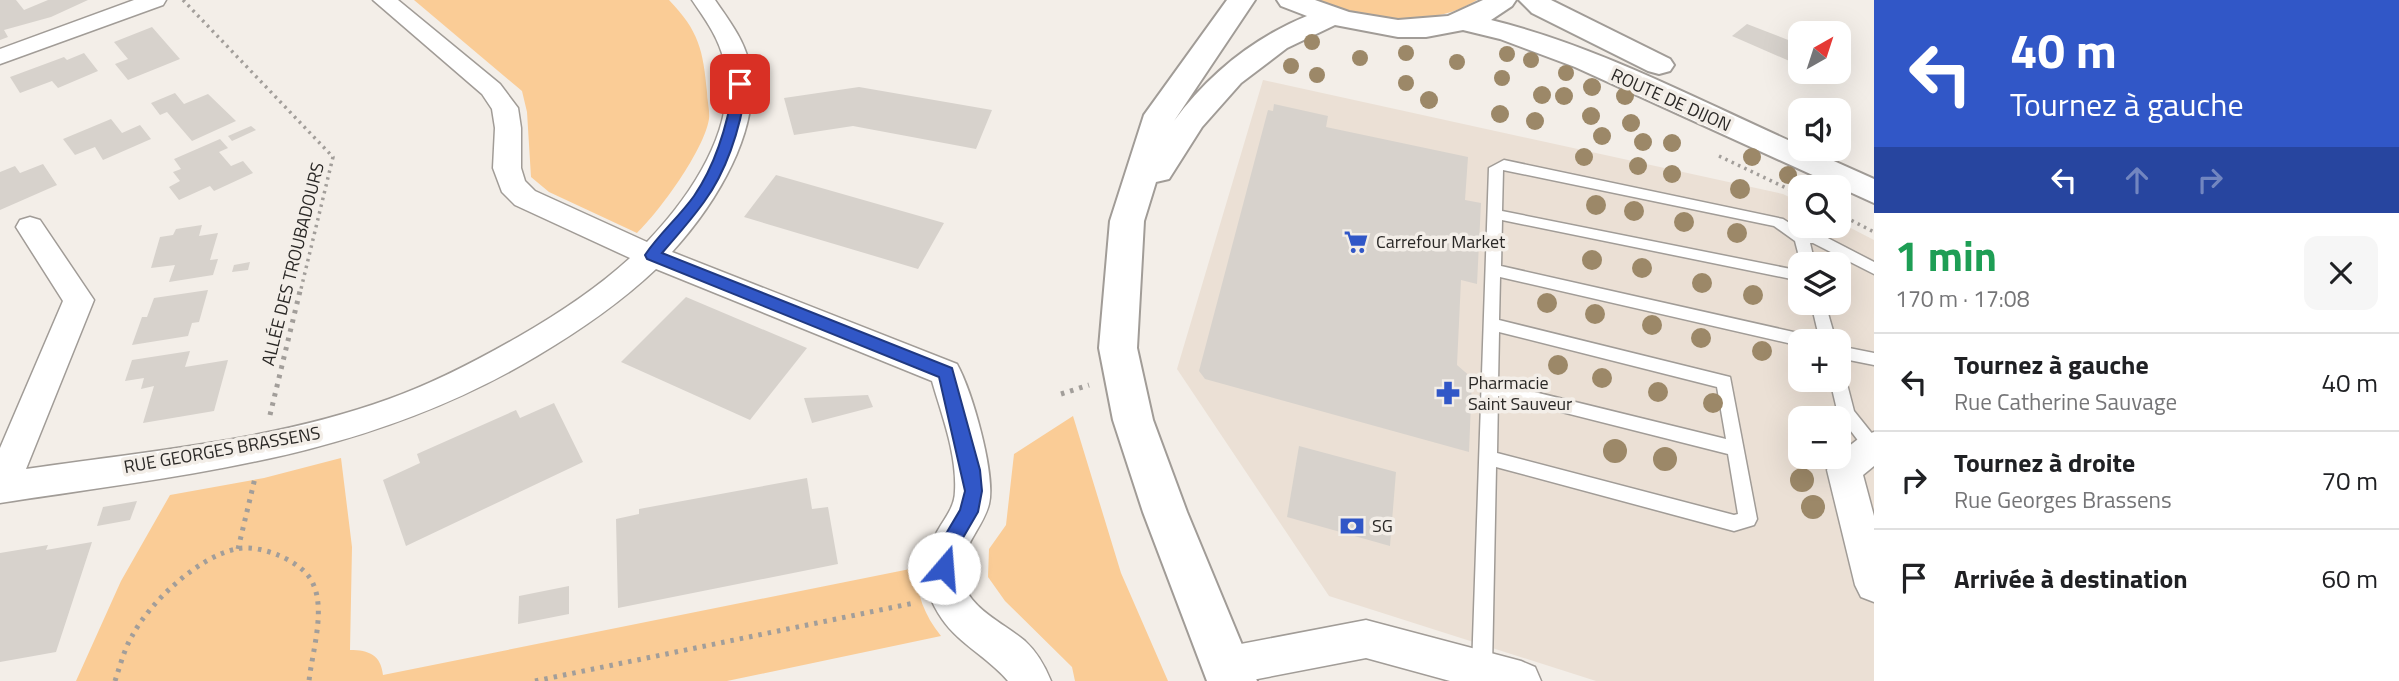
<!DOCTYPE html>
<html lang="fr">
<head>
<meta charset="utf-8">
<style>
  :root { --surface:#fff; --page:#f6f6f6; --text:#202124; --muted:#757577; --line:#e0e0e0 }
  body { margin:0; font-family:"Titillium Web",sans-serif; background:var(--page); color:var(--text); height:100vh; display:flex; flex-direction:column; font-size:26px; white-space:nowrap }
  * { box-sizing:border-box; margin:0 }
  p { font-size:23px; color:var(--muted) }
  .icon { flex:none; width:38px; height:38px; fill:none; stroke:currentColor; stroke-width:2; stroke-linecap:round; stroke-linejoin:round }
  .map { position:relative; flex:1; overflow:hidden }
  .side { display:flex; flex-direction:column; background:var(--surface); width:525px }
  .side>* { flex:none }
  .hud { background:#3157c7; color:#fff; overflow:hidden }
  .needle { width:46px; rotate:39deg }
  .controls { position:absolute; left:1788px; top:21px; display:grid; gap:14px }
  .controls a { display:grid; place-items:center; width:63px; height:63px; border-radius:14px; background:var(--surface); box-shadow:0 7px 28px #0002; font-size:35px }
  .pin { position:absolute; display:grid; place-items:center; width:60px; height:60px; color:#fff; margin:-30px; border-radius:14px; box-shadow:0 4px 10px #0006 }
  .me { position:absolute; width:77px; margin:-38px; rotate:18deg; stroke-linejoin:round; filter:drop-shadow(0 0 5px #0008) }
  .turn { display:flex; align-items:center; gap:24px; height:147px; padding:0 21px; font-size:32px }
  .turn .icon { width:91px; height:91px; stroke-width:2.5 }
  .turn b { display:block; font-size:49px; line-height:60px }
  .lanes { display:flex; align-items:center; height:66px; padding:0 21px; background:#0003; justify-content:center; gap:35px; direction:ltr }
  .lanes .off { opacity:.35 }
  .round { display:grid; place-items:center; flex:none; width:74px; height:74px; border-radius:14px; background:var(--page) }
  .overview { display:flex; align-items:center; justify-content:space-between; height:119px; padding:0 21px }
  h1 { font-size:42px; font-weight:700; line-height:52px; color:#1e9e55 }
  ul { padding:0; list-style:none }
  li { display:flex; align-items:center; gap:21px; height:98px; padding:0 21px; border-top:2px solid var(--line) }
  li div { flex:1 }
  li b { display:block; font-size:26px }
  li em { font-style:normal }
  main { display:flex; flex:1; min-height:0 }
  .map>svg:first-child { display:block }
  .built { fill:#ebe0d5; fill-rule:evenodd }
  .green { fill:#facc96 }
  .building { fill:#d7d2cc }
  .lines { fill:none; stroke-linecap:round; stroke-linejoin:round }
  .lane-casing { stroke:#a19c97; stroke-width:3 }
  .street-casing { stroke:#a19c97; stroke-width:3 }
  .secondary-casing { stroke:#a19c97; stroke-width:4 }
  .path-far1 { stroke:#a29e9a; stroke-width:3.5; stroke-dasharray:2.5 4.5; stroke-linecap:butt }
  .path { stroke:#a29e9a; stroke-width:5; stroke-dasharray:3.5 6; stroke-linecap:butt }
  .lane { fill:#fff; fill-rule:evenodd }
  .street { fill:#fff; fill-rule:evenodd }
  .secondary { fill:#fff; fill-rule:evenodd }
  .tree { fill:#9c8868 }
  .route { fill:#3157c7; stroke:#203981; stroke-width:2 }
  .labels { text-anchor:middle; stroke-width:7; stroke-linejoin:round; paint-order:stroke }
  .street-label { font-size:18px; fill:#2a2826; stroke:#f3eee8 }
  .poi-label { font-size:18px; fill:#2a2826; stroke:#f3eee8; text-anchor:start }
</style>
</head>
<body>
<main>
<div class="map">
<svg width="1874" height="681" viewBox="0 0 1874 681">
  <rect width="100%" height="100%" fill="#f3eee8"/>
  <path class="built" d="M 1263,80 L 1783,194 L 1801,203 L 1801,226 L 1839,226 L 1839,222 L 1874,240 L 1874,681 L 1596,681 L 1329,596 L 1177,369 ZM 1801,264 L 1839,264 L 1839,303 L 1801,303 ZM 1801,341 L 1839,341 L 1839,380 L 1801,380 ZM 1801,418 L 1839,418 L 1839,457 L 1801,457 Z"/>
  <g class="green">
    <path d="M 414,0 L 669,0 C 699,31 703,50 707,92 C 707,100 710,111 709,119 C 704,150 660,211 637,233 L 549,192 L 531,177 L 527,112 L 522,91 Z"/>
    <path d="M 1315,0 L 1477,0 C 1432,29 1362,20 1315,0 Z"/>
    <path d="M 1073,416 L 1121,573 L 1168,681 L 1075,681 L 1072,667 L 1005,601 L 988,577 L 989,549 L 1006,525 L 1014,454 Z"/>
    <path d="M 341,458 L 352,547 L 350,650 C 369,650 381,655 383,675 L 915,568 C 917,594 924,615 941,636 L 727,681 L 76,681 L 121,581 L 170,495 L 264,478 Z"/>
  </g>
  <g class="building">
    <path d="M 0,0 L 16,0 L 24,10 L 48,0 L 88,0 L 51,17 L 4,30 L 8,37 L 0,40 Z"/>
    <path d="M 1747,24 L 1801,45 L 1801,57 L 1794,63 L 1732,36 Z"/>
    <path d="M 152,27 L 180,59 L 128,80 L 115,64 L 128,59 L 114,42 Z"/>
    <path d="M 84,53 L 98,71 L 58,88 L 52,81 L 20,93 L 10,77 L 64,57 L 67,60 Z"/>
    <path d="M 859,87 L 992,110 L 976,149 L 853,126 L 794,135 L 784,98 Z"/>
    <path d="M 175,93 L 184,104 L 208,94 L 236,121 L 192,141 L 167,112 L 160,115 L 151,103 Z"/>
    <path d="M 1274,104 L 1328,116 L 1326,127 L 1468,157 L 1465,200 L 1481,203 L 1477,284 L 1461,280 L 1457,365 L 1472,378 L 1469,452 L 1205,379 L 1199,371 L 1268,110 L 1273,111 Z"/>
    <path d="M 111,119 L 122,133 L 140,125 L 151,139 L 103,160 L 95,147 L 75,155 L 63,139 Z"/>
    <path d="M 251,126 L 256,130 L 232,141 L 228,136 Z"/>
    <path d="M 220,139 L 228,148 L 219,152 L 231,166 L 243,161 L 253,173 L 214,191 L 210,186 L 179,200 L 169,187 L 180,181 L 173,172 L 181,169 L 174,159 Z"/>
    <path d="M 43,164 L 57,185 L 0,210 L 0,172 L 15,166 L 20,173 Z"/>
    <path d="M 776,175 L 944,223 L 918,269 L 744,217 Z"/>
    <path d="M 202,225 L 199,236 L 218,233 L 210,260 L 218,259 L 213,275 L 169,282 L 175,265 L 151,268 L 160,237 L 173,235 L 176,229 Z"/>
    <path d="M 250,262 L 248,270 L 232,272 L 234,265 Z"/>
    <path d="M 208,290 L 199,322 L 192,323 L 188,336 L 132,345 L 142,317 L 147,317 L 154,298 Z"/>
    <path d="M 686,297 L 807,348 L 750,420 L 621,362 Z"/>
    <path d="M 190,351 L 185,367 L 228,360 L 214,411 L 143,423 L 154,386 L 141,389 L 144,378 L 125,381 L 132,360 Z"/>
    <path d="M 868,395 L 873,407 L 812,423 L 804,398 Z"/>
    <path d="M 554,403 L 583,462 L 406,546 L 383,480 L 420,463 L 417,454 L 516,410 L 520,418 Z"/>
    <path d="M 1299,446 L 1396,472 L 1390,546 L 1287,517 Z"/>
    <path d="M 807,478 L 812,509 L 828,507 L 838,564 L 618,608 L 616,519 L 639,514 L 639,509 Z"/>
    <path d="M 137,501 L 130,520 L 97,526 L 103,507 Z"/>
    <path d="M 92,542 L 56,652 L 0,662 L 0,553 L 48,545 L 46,550 Z"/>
    <path d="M 569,586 L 569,614 L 518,624 L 519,596 Z"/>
  </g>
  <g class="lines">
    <g class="lane-casing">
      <g id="lane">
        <path d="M 1504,160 L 1783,219 L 1805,233 L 1820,234 L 1874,262 L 1874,274 L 1813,243 L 1810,243 L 1815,264 L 1801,264 L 1795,241 L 1774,226 L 1503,170 L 1502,211 L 1801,271 L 1801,281 L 1502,220 L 1501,266 L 1807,335 L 1813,337 L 1815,341 L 1801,341 L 1801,346 L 1500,277 L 1499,320 L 1730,377 L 1757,519 L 1754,525 L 1734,531 L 1496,467 L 1492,668 L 1489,675 L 1482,678 L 1475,675 L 1472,668 L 1489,168 ZM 1499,332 L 1717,387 L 1726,439 L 1498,383 ZM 1498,396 L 1728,454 L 1738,514 L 1734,515 L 1497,453 Z"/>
        <path d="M 1811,303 L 1825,303 L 1836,341 L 1820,341 Z"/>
        <path d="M 1839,346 L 1874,353 L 1874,365 L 1839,358 Z"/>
        <path d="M 1839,374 L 1846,380 L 1854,411 L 1874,436 L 1874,452 L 1866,451 L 1838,414 L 1830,380 L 1839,380 Z"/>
      </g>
    </g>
    <g class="street-casing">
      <g id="street">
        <path d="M 134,0 L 166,0 L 163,5 L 0,64 L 0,49 Z"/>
        <path d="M 373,0 L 398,0 L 500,84 L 518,108 L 521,128 L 521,168 L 525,181 L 535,191 L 647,242 C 690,197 739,127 724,61 C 719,38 705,19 692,0 L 715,0 C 728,19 743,38 749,62 C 764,128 715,205 672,252 L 957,364 C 972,391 996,474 989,504 C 983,529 957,550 962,578 C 967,608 1004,623 1025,641 C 1037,652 1045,666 1051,681 L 1008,681 C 989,658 959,644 942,619 C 919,585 920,559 941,525 C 948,514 955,504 955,491 C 957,454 942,416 932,381 L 656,269 C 620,303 579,331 537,356 C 364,459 194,473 0,503 L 0,448 L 63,301 L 16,227 L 20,220 L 30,217 L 40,220 L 94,300 L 26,469 C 147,451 273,441 389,399 C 434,383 476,361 518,337 C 558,314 596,289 630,258 L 515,205 L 502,192 L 493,168 L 495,128 L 492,109 L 482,94 Z"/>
        <path d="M 1874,432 L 1874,466 L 1863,475 L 1874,516 L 1874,602 L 1861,597 L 1855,585 L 1827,470 L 1832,460 L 1839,457 L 1839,454 L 1862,436 Z"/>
        <path d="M 1366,620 L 1521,661 L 1535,667 L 1541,681 L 1450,681 L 1366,658 L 1247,681 L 1214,681 L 1211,680 L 1205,666 L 1211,652 L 1225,647 Z"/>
      </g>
    </g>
    <g class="secondary-casing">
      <g id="secondary">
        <path d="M 1227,0 L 1255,0 L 1174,121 C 1208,75 1253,38 1307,16 L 1281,6 L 1277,0 L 1315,0 L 1349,12 L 1398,20 L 1448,16 L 1483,0 L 1516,0 L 1512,6 L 1491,20 C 1598,46 1700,101 1801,146 L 1801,149 L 1807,149 L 1874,179 L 1874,203 L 1575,67 L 1500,39 L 1463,30 L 1426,37 L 1398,37 L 1335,25 L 1287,48 L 1241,83 L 1202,127 L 1169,179 L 1156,182 L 1144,221 L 1137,348 L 1153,420 L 1187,512 L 1257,681 L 1207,681 L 1143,512 L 1113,420 L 1099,348 L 1110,221 L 1144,115 Z"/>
        <path d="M 1519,0 L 1551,0 L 1670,59 L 1674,65 L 1670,71 L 1659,74 L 1648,71 L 1532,13 Z"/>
      </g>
    </g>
    <g class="path-far1">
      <path d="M 183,0 L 333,157 L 300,293"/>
      <path d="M 1719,156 L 1801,195"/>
      <path d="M 1839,214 L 1874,232"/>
    </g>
    <g class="path">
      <path d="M 1061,394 L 1089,385"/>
      <path d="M 270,415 L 300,291"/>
      <path d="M 238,549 L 255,478"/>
      <path d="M 115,681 C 120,666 124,650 132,636 C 150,602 198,557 236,549 C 249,546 266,550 278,555 C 292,561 309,571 314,586 C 325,613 312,653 309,681"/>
      <path d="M 535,681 L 914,603"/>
    </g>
    <use href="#lane" class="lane"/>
    <use href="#street" class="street"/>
    <use href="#secondary" class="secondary"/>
  </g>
  <g class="tree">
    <circle cx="1312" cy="42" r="8"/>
    <circle cx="1406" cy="53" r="8"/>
    <circle cx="1507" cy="54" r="8"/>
    <circle cx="1360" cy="58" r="8"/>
    <circle cx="1531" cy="60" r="8"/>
    <circle cx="1457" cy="62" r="8"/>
    <circle cx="1291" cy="66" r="8"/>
    <circle cx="1566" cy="73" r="8"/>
    <circle cx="1317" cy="75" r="8"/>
    <circle cx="1502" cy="78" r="8"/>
    <circle cx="1406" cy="83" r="8"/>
    <circle cx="1592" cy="87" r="9"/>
    <circle cx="1542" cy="95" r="9"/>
    <circle cx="1564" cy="96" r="9"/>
    <circle cx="1625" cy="96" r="9"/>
    <circle cx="1429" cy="100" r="9"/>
    <circle cx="1500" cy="114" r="9"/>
    <circle cx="1591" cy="116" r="9"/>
    <circle cx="1535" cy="121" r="9"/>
    <circle cx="1631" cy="123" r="9"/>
    <circle cx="1602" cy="136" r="9"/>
    <circle cx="1643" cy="142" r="9"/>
    <circle cx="1672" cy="143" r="9"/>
    <circle cx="1584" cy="157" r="9"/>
    <circle cx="1752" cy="157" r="9"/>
    <circle cx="1638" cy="166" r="9"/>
    <circle cx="1672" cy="174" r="9"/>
    <circle cx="1788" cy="175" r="9"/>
    <circle cx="1740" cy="189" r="10"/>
    <circle cx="1596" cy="205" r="10"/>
    <circle cx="1634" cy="211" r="10"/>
    <circle cx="1684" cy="222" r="10"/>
    <circle cx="1737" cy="233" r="10"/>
    <circle cx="1592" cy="260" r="10"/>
    <circle cx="1642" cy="268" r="10"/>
    <circle cx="1702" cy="283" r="10"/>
    <circle cx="1753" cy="295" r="10"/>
    <circle cx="1547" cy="303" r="10"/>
    <circle cx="1595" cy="314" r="10"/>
    <circle cx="1652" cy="325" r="10"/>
    <circle cx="1701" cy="338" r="10"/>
    <circle cx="1762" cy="351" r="10"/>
    <circle cx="1558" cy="365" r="10"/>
    <circle cx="1602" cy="378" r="10"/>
    <circle cx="1658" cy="392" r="10"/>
    <circle cx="1713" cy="403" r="10"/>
    <circle cx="1615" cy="451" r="12"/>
    <circle cx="1665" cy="459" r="12"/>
    <circle cx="1802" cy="480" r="12"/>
    <circle cx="1813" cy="507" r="12"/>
  </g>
  <path class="route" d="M 740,80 L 747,84 C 741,124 728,169 704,202 C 691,220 676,237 662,253 L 952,368 L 980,470 L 982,491 L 978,512 L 953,555 L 950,574 L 944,576 L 937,574 L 934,554 L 960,510 L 965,491 L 939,377 L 647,259 L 645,255 C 659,234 679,217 694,196 C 716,164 728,122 734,84 Z"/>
  <defs>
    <g id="supermarket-bare" transform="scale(1.89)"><path d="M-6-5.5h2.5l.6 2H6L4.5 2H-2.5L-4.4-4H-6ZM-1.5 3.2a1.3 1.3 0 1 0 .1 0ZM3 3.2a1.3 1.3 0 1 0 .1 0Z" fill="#3157c7" stroke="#f3eee8" stroke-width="2.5" paint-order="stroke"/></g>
    <g id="pharmacy-bare" transform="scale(1.89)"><path d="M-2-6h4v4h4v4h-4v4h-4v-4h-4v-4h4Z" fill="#3157c7" stroke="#f3eee8" stroke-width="2.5" paint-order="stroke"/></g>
    <g id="bank-bare" transform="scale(1.89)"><path d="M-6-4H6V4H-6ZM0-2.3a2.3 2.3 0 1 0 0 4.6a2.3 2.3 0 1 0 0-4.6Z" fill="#3157c7" stroke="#f3eee8" stroke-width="2.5" paint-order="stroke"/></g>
  </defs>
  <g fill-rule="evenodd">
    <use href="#supermarket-bare" x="1356" y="242"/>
    <use href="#pharmacy-bare" x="1448" y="393"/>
    <use href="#bank-bare" x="1352" y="526"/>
  </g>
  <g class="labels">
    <g class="street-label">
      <text transform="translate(1671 100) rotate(24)" y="6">ROUTE DE DIJON</text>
      <text transform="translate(293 264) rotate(-76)" y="6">ALLÉE DES TROUBADOURS</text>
      <text transform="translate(222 450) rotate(-10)" y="6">RUE GEORGES BRASSENS</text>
    </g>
    <g class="poi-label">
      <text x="1376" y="248">Carrefour Market</text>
      <text x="1468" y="389">Pharmacie<tspan x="1468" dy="21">Saint Sauveur</tspan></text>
      <text x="1372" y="532">SG</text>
    </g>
  </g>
</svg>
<div class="controls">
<a><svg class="needle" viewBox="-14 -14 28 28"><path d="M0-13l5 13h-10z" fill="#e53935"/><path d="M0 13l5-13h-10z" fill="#757577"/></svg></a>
<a><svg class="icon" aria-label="sound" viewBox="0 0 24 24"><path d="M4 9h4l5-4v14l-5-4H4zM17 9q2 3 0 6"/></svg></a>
<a><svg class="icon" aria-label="search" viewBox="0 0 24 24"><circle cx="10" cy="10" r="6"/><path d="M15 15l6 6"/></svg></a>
<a><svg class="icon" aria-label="layers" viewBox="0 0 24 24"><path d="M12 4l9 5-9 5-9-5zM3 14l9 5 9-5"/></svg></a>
<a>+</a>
<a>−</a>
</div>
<div class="pin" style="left:740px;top:84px;background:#d93025"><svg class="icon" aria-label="arrive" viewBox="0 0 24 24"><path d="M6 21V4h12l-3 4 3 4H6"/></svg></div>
<svg class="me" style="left:944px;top:568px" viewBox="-20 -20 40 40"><circle r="19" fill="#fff"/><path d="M0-13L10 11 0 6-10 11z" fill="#3157c7"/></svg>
</div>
<section class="side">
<div class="hud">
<div class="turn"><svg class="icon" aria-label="left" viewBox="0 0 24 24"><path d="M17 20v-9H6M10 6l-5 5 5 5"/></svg><div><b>40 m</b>Tournez à gauche</div></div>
<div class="lanes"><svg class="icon" aria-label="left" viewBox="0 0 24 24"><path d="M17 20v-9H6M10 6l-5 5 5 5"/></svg><svg class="icon off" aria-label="ahead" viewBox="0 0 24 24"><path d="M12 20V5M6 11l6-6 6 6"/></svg><svg class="icon off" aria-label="right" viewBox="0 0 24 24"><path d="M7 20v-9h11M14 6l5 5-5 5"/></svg></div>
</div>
<div class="overview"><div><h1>1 min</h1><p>170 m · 17:08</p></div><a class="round"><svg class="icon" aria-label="close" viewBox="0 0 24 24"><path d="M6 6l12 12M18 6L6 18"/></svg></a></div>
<ul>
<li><svg class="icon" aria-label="left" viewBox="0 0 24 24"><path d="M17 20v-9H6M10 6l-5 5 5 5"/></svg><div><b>Tournez à gauche</b><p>Rue Catherine Sauvage</p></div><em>40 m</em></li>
<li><svg class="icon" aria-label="right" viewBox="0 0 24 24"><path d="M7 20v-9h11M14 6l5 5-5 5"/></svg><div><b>Tournez à droite</b><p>Rue Georges Brassens</p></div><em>70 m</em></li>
<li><svg class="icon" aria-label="arrive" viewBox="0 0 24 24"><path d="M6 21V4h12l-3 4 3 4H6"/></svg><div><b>Arrivée à destination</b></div><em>60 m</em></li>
</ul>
</section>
</main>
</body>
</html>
